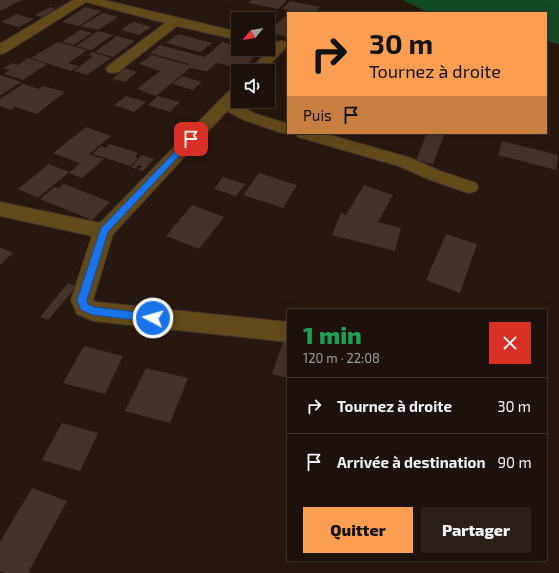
<!DOCTYPE html>
<html lang="fr">
<head>
<meta charset="utf-8">
<style>
  :root { --surface:#1d120b; --page:#2a2019; --text:#f1f3f6; --muted:#a09e9d; --line:#3b322c; --accent:#fb9e51 }
  body { margin:0; font-family:"Exo 2",sans-serif; background:var(--page); color:var(--text); height:100vh; display:flex; flex-direction:column; font-size:15px; white-space:nowrap }
  * { box-sizing:border-box; margin:0 }
  p { font-size:13px; color:var(--muted) }
  .icon { flex:none; width:22px; height:22px; fill:none; stroke:currentColor; stroke-width:2; stroke-linecap:round; stroke-linejoin:round }
  .map { position:relative; flex:1; overflow:hidden }
  .drawer { position:absolute; left:287px; top:309px; width:260px; height:252px; display:flex; flex-direction:column; background:var(--surface); border-radius:0px; box-shadow:0 4px 16px #0002,0 0 0 1px var(--line) }
  .drawer>* { flex:none }
  .banner { position:absolute; left:287px; top:12px; width:260px; height:122px; border-radius:0px; box-shadow:0 4px 16px #0002,0 0 0 1px var(--line); background:#fb9e51; color:#111; overflow:hidden }
  .needle { width:26px; rotate:240deg }
  .fabs { position:absolute; left:231px; top:12px; display:grid; gap:8px }
  .fabs a { display:grid; place-items:center; width:44px; height:44px; border-radius:0px; background:var(--surface); box-shadow:0 4px 16px #0002,0 0 0 1px var(--line); font-size:20px }
  .pin { position:absolute; display:grid; place-items:center; width:34px; height:34px; color:#fff; margin:-17px; border-radius:8px; box-shadow:0 2px 6px #0006 }
  .me { position:absolute; width:44px; margin:-22px; rotate:276deg; stroke-linejoin:round; filter:drop-shadow(0 0 3px #0008) }
  .turn { display:flex; align-items:center; gap:14px; height:84px; padding:0 16px; font-size:18px }
  .turn .icon { width:52px; height:52px; stroke-width:2.5 }
  .turn b { display:block; font-size:28px; line-height:34px }
  .then { display:flex; align-items:center; height:38px; padding:0 16px; background:#0003; gap:8px; font-size:15px }
  .round { display:grid; place-items:center; flex:none; width:42px; height:42px; border-radius:0px; background:var(--page) }
  .overview { display:flex; align-items:center; justify-content:space-between; height:68px; padding:0 16px }
  h1 { font-size:24px; font-weight:800; line-height:30px; color:#1e9e55 }
  .button { display:flex; gap:8px; margin-top:auto; padding:8px 16px }
  .button a { flex:1; height:46px; border-radius:0px; background:var(--accent); color:#111; font-size:16px; font-weight:800; line-height:46px; text-align:center }
  .button a+a { background:var(--page); color:var(--text) }
  ul { padding:0; list-style:none }
  li { display:flex; align-items:center; gap:12px; height:56px; padding:0 16px; border-top:1px solid var(--line) }
  li div { flex:1 }
  li b { display:block; font-size:15px }
  li em { font-style:normal }
  .map>svg:first-child { display:block }
  .green { fill:#144928 }
  .building { fill:#433229 }
  .lines { fill:none; stroke-linecap:round; stroke-linejoin:round }
  .minor-casing { stroke:#41322a; stroke-width:2 }
  .minor { fill:#62491a; fill-rule:evenodd }
  .route { fill:#1a73e8; stroke:#114b97 }
</style>
</head>
<body>
<div class="map">
<svg width="559" height="573" viewBox="0 0 559 573">
  <rect width="100%" height="100%" fill="#27180f"/>
  <path class="green" d="M 403,0 L 559,0 L 559,44 L 546,41 L 546,13 L 434,13 L 425,11 Z"/>
  <g class="building">
    <path d="M 0,0 L 22,0 L 0,11 Z"/>
    <path d="M 252,0 L 287,0 L 278,9 L 248,3 Z"/>
    <path d="M 290,1 L 320,7 L 314,13 L 289,13 L 292,11 L 282,9 Z"/>
    <path d="M 50,7 L 56,9 L 42,17 L 35,15 Z"/>
    <path d="M 85,7 L 102,11 L 79,26 L 62,22 Z"/>
    <path d="M 103,13 L 118,17 L 98,30 L 81,26 Z"/>
    <path d="M 16,14 L 34,19 L 19,27 L 1,22 Z"/>
    <path d="M 288,14 L 287,37 L 268,32 Z"/>
    <path d="M 133,22 L 151,27 L 139,35 L 121,30 Z"/>
    <path d="M 80,30 L 92,33 L 74,45 L 62,42 Z"/>
    <path d="M 98,31 L 113,35 L 91,50 L 76,46 Z"/>
    <path d="M 178,34 L 212,43 L 200,52 L 166,43 Z"/>
    <path d="M 117,36 L 135,41 L 113,57 L 95,52 Z"/>
    <path d="M 58,42 L 87,50 L 68,63 L 79,66 L 71,71 L 31,58 Z"/>
    <path d="M 222,42 L 238,46 L 238,49 L 260,51 L 242,69 L 216,63 L 207,71 L 190,68 L 156,96 L 137,89 L 160,71 L 139,64 L 152,55 L 188,65 L 189,64 L 150,53 L 160,45 L 205,57 Z"/>
    <path d="M 92,52 L 111,58 L 87,75 L 74,71 L 93,56 L 89,55 Z"/>
    <path d="M 28,58 L 47,64 L 23,80 L 4,74 L 10,70 L 4,68 L 12,63 L 18,65 Z"/>
    <path d="M 125,68 L 137,72 L 125,82 L 112,79 Z"/>
    <path d="M 0,75 L 21,82 L 0,96 Z"/>
    <path d="M 182,76 L 202,82 L 193,90 L 172,84 Z"/>
    <path d="M 23,84 L 39,89 L 43,86 L 65,92 L 37,114 L 15,107 L 11,110 L 0,106 L 0,99 Z"/>
    <path d="M 126,96 L 146,102 L 134,112 L 114,105 Z"/>
    <path d="M 158,96 L 180,102 L 170,112 L 148,105 Z"/>
    <path d="M 86,127 L 111,136 L 89,154 L 104,159 L 82,178 L 69,173 L 80,163 L 53,153 Z"/>
    <path d="M 427,133 L 445,133 L 433,164 L 416,160 Z"/>
    <path d="M 502,141 L 558,155 L 556,170 L 498,155 Z"/>
    <path d="M 110,144 L 138,153 L 135,157 L 138,158 L 130,166 L 93,154 L 101,146 L 105,148 Z"/>
    <path d="M 142,155 L 154,159 L 143,171 L 138,170 L 142,166 L 139,165 L 135,169 L 131,167 Z"/>
    <path d="M 49,164 L 69,172 L 38,198 L 18,189 Z"/>
    <path d="M 259,173 L 297,185 L 283,208 L 243,195 Z"/>
    <path d="M 223,177 L 245,184 L 236,196 L 214,189 Z"/>
    <path d="M 64,184 L 110,202 L 92,220 L 40,199 L 54,187 L 59,188 Z"/>
    <path d="M 364,185 L 393,195 L 378,222 L 401,228 L 395,251 L 332,235 L 341,213 L 346,215 Z"/>
    <path d="M 192,205 L 224,217 L 199,249 L 166,236 Z"/>
    <path d="M 446,234 L 477,244 L 460,293 L 426,280 Z"/>
    <path d="M 0,247 L 13,253 L 0,265 Z"/>
    <path d="M 68,283 L 76,287 L 48,320 L 40,317 Z"/>
    <path d="M 284,339 L 288,339 L 288,378 L 272,374 Z"/>
    <path d="M 84,346 L 123,356 L 105,394 L 63,383 Z"/>
    <path d="M 146,368 L 188,378 L 170,423 L 125,411 Z"/>
    <path d="M 62,423 L 98,433 L 80,471 L 42,460 Z"/>
    <path d="M 32,488 L 67,501 L 28,573 L 6,573 L 0,571 L 0,542 Z"/>
  </g>
  <g class="lines">
    <g class="minor-casing">
      <g id="minor">
        <path d="M 73,0 L 104,0 L 238,32 L 238,40 L 177,26 L 118,72 L 113,73 L 108,72 L 106,69 L 108,66 L 165,23 L 86,2 L 5,53 L 0,54 L 0,44 Z"/>
        <path d="M 281,41 L 286,42 L 288,45 L 264,71 L 249,71 L 276,42 Z"/>
        <path d="M 238,85 L 238,99 L 234,103 L 256,114 L 288,124 L 288,133 L 292,133 L 282,133 L 244,120 L 227,111 L 113,234 L 93,300 L 96,302 L 288,322 L 288,342 L 93,321 L 77,314 L 71,300 L 92,236 L 0,216 L 0,202 L 100,223 L 219,101 L 233,87 Z"/>
        <path d="M 296,133 L 323,133 L 411,158 L 440,171 L 476,183 L 478,187 L 476,191 L 469,193 L 462,191 L 428,179 L 399,166 L 298,137 Z"/>
      </g>
    </g>
    <use href="#minor" class="minor"/>
  </g>
  <path class="route" d="M 189,137 L 194,137 L 195,139 L 108,232 L 87,300 L 88,304 L 94,307 L 153,314 L 156,315 L 158,318 L 156,320 L 153,322 L 93,315 L 81,310 L 77,300 L 101,228 Z"/>
</svg>
<div class="fabs">
<a><svg class="needle" viewBox="-14 -14 28 28"><path d="M0-13l5 13h-10z" fill="#e53935"/><path d="M0 13l5-13h-10z" fill="#a09e9d"/></svg></a>
<a><svg class="icon" aria-label="sound" viewBox="0 0 24 24"><path d="M4 9h4l5-4v14l-5-4H4zM17 9q2 3 0 6"/></svg></a>
</div>
<div class="pin" style="left:191px;top:139px;background:#d93025"><svg class="icon" aria-label="arrive" viewBox="0 0 24 24"><path d="M6 21V4h12l-3 4 3 4H6"/></svg></div>
<svg class="me" style="left:153px;top:318px" viewBox="-20 -20 40 40"><circle r="17" fill="#1a73e8" stroke="#fff" stroke-width="3"/><path d="M0-11L8 9 0 5-8 9z" fill="#fff"/></svg>
<div class="banner">
<div class="turn"><svg class="icon" aria-label="right" viewBox="0 0 24 24"><path d="M7 20v-9h11M14 6l5 5-5 5"/></svg><div><b>30 m</b>Tournez à droite</div></div>
<div class="then">Puis<svg class="icon" aria-label="arrive" viewBox="0 0 24 24"><path d="M6 21V4h12l-3 4 3 4H6"/></svg></div>
</div>
<section class="drawer">
<div class="overview"><div><h1>1 min</h1><p>120 m · 22:08</p></div><a class="round" style="background:#d93025;color:#fff"><svg class="icon" aria-label="close" viewBox="0 0 24 24"><path d="M6 6l12 12M18 6L6 18"/></svg></a></div>
<ul>
<li><svg class="icon" aria-label="right" viewBox="0 0 24 24"><path d="M7 20v-9h11M14 6l5 5-5 5"/></svg><div><b>Tournez à droite</b></div><em>30 m</em></li>
<li><svg class="icon" aria-label="arrive" viewBox="0 0 24 24"><path d="M6 21V4h12l-3 4 3 4H6"/></svg><div><b>Arrivée à destination</b></div><em>90 m</em></li>
</ul>
<div class="button"><a>Quitter</a><a>Partager</a></div>
</section>
</div>
</body>
</html>
